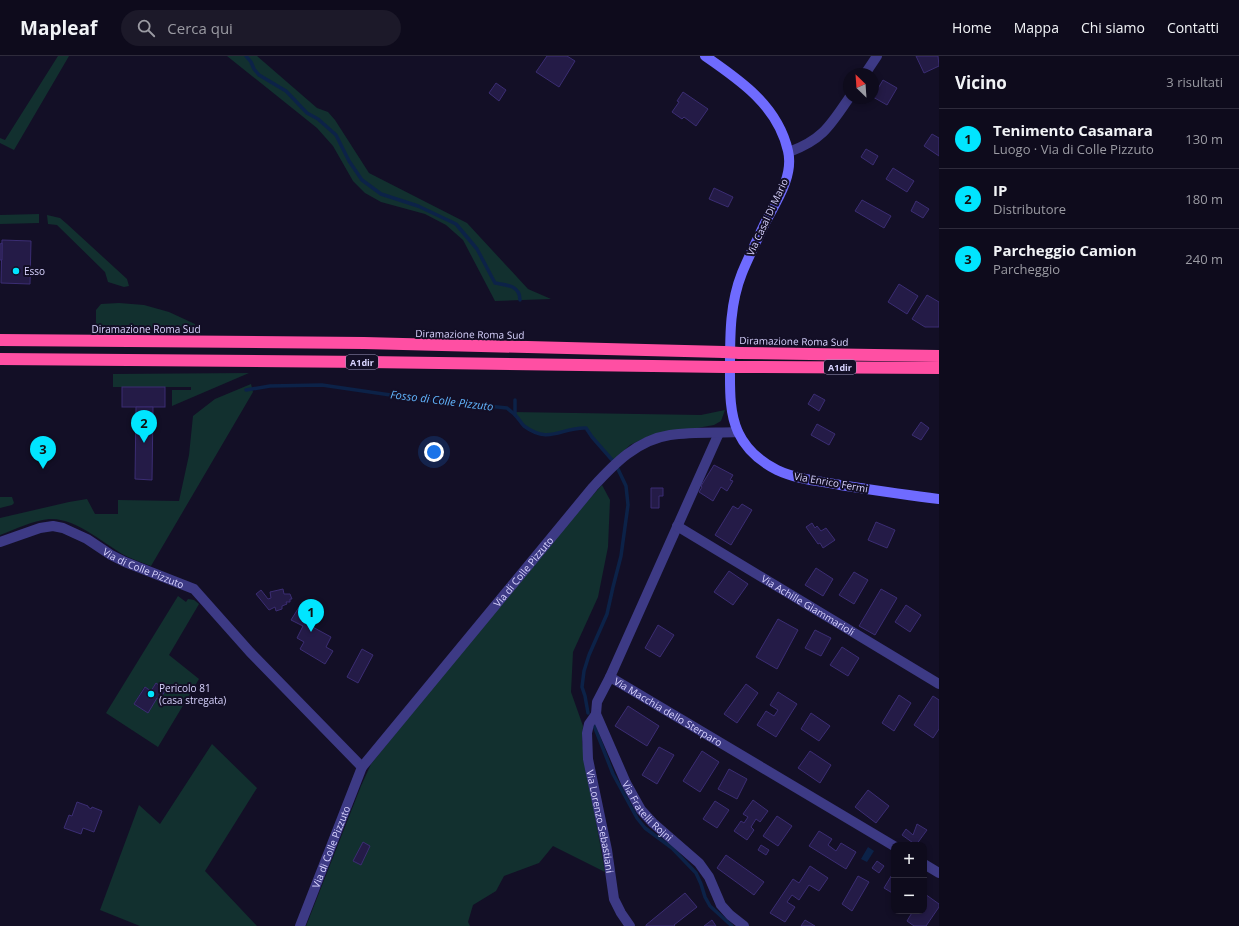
<!DOCTYPE html>
<html lang="it">
<meta charset="utf-8">
<style>
:root{--surface:#0e0b1c;--page:#1c1929;--text:#f1f3f6;--muted:#9b9ba3;--line:#2e2b3b;--accent:#00e5ff}
body{margin:0;font-family:"Open Sans",sans-serif;background:var(--page);color:var(--text)}
.controls{position:absolute;right:12px;bottom:12px;display:grid;overflow:hidden;border-radius:8px;box-shadow:0 2px 6px #0003}
.controls button{width:36px;height:36px;display:grid;place-items:center;padding:0;border:0;border-bottom:1px solid var(--line);background:var(--surface);color:var(--text);font:20px sans-serif}
.compass{position:absolute;left:843px;top:12px;width:36px;height:36px;border-radius:50%;background:var(--surface);box-shadow:0 2px 6px #0003;rotate:335deg}
.you{position:absolute;left:434px;top:396px;width:14px;height:14px;margin:-10px;border:3px solid #fff;border-radius:50%;background:#1a73e8;box-shadow:0 0 0 6px #1a73e833}
.badge{display:grid;place-items:center;width:26px;height:26px;border-radius:50%;background:var(--accent);color:#111;font-size:13px;font-weight:700}
.pin{position:absolute;translate:-50% -33px;filter:drop-shadow(0 1px 2px #0008)}
.pin::after{content:'';position:absolute;top:21px;width:14px;height:12px;background:inherit;clip-path:polygon(0 0,100% 0,50% 100%)}
.list{margin:0;padding:0;list-style:none}
h2{display:flex;justify-content:space-between;align-items:center;height:52px;margin:0;padding:0 16px;font-size:17px}
h2 small{font-size:13px;font-weight:400;color:var(--muted)}
.list li{display:grid;grid-template-columns:26px 1fr auto;gap:12px;align-items:center;box-sizing:border-box;height:60px;padding:0 16px;border-top:1px solid var(--line)}
.list b{display:block;font-size:15px;white-space:nowrap}
.list p{margin:0;font-size:13px;white-space:nowrap;color:var(--muted)}
.list em{font-size:13px;font-style:normal;color:var(--muted)}
.icon{flex:none;width:22px;height:22px;fill:none;stroke:currentColor;stroke-width:2;stroke-linecap:round;stroke-linejoin:round}
.map{position:relative;flex:none;width:939px;height:870px;overflow:hidden}
header{display:flex;align-items:center;gap:24px;box-sizing:border-box;height:56px;padding:0 20px;background:var(--surface);border-bottom:1px solid var(--line)}
header strong{font-size:19px}
nav{display:flex;gap:22px;margin-inline-start:auto;font-size:14px}
.search{width:280px;height:36px;background:var(--page);display:flex;align-items:center;gap:10px;box-sizing:border-box;padding:0 14px;border-radius:22px;color:var(--muted);font-size:15px}
main{display:flex}
aside{flex:1;background:var(--surface)}
.map>svg:first-child{display:block}
.green{fill:#12302f;fill-rule:evenodd}
.water{fill:#0c2248}
.lines{fill:none;stroke-linecap:round;stroke-linejoin:round}
.stream{stroke:#0c2248;stroke-width:3.5}
.building{fill:#241b47;stroke:#3b2d73}
.street{stroke:#3d3a85;stroke-width:10}
.secondary{stroke:#6f6bff;stroke-width:10}
.highway{stroke:#ff4fa3;stroke-width:12}
.highway-bridge{stroke:#ff4fa3;stroke-width:12}
.poi-dot{fill:#00e5ff;stroke:#130f26;stroke-width:1.5}
.labels{text-anchor:middle;dominant-baseline:central;stroke-width:4;stroke-linejoin:round;paint-order:stroke}
.shield{fill:#130f26;stroke:#9e99be;stroke-width:1}
.shield-label{font-size:9px;font-weight:bold;fill:#d9d4ff}
.street-label{font-size:10px;fill:#d9d4ff;stroke:#130f26}
.poi-label{font-size:10px;fill:#d9d4ff;stroke:#130f26;text-anchor:start}
.water-label{font-size:11px;font-style:italic;fill:#62b6ff;stroke:#130f26}
</style>
<header>
<strong>Mapleaf</strong>
<div class="search"><svg class="icon" aria-label="search" viewBox="0 0 24 24"><circle cx="10" cy="10" r="6"/><path d="M15 15l6 6"/></svg>Cerca qui</div>
<nav><a>Home</a><a>Mappa</a><a>Chi siamo</a><a>Contatti</a></nav>
</header>
<main>
<div class="map">
<svg width="939" height="870" viewBox="0 0 939 870">
<rect width="100%" height="100%" fill="#130f26"/>
<g class="green">
<path d="M58 0H69L14 94 0 87V82L5 84Z"/>
<path d="M227 0H257L317 52 328 56 335 64 369 117 467 167 528 233 551 243 495 245 463 184 446 169 425 158 381 146 365 137 353 125 333 90 317 72Z"/>
<path d="M39 158V167L0 168V159Z"/>
<path d="M47 159 60 162 67 168 127 223 129 230 124 231 108 226 105 216 57 169 48 168Z"/>
<path d="M119 247 144 249 169 256 195 268V274L96 273V254L101 248Z"/>
<path d="M249 317 172 350V334H191V331H113V318Z"/>
<path d="M251 328 253 336 151 510C143 507 135 504 128 501 105 489 76 461 49 463 32 465 16 473 0 479V462L69 446 87 443 95 458H118V444L179 445 189 399 193 360 215 343Z"/>
<path d="M725 354 721 365 714 369 647 381 630 389 613 405 592 381 586 372C561 371 550 389 524 370 519 366 517 360 512 356L701 359Z"/>
<path d="M602 429 610 444 608 491 598 541 573 596 571 636 583 670 582 686 605 816 553 790 539 807 504 820 496 835 473 849 468 866 470 870H306L361 730 371 708 548 488Z"/>
<path d="M0 441H12L14 447 12 449 0 452Z"/>
<path d="M178 540 186 546 188 543 194 544 199 548 169 599 199 623 158 691 106 657ZM156 627 160 630 161 628 167 632 160 643 157 642 148 656 134 648 144 631 151 635Z"/>
<path d="M212 688 257 732 205 815 257 870H140L100 854 139 749 160 768Z"/>
</g>
<path class="water" d="M868 791 874 795 867 806 861 803Z"/>
<g class="lines">
<g class="stream">
<path d="M246 0 251 6 254 13 259 19 286 35 307 57 318 63 336 79 349 105 362 124 381 138 418 150 456 168 477 193 495 227C506 229 520 229 520 244"/>
<path d="M246 334 270 330 322 329 418 343 507 352C510 355 514 357 516 360 519 363 521 367 524 370 550 389 561 371 586 372L592 381 613 405"/>
<path d="M515 344V359"/>
<path d="M588 657 585 640 582 631 584 615 589 599 607 558 613 531 621 500 628 449 626 430 617 411"/>
<path d="M593 667 613 718 637 762 645 772 672 792 696 817 701 828 705 841 710 850 732 870"/>
</g>
</g>
<g class="building">
<path d="M547 0H567L575 5 559 31 536 16Z"/>
<path d="M916 0H938L939 10 924 17Z"/>
<path d="M883 24 897 32 887 49 873 41Z"/>
<path d="M496 27 506 34 499 45 489 37Z"/>
<path d="M683 36 708 53 696 70 684 61 682 63 672 56 679 46 677 45Z"/>
<path d="M932 78 939 82V100L924 90Z"/>
<path d="M866 93 878 100 873 109 861 101Z"/>
<path d="M893 112 914 125 907 136 886 123Z"/>
<path d="M714 132 733 141 728 151 709 143Z"/>
<path d="M862 144 891 160 884 172 855 155Z"/>
<path d="M916 145 929 153 923 162 911 155Z"/>
<path d="M2 184 31 185 30 228 1 227Z"/>
<path d="M2 187V204H0V188Z"/>
<path d="M899 228 918 240 907 258 888 246Z"/>
<path d="M927 239 939 246V271H925L912 263Z"/>
<rect x="122" y="331" width="43" height="20"/>
<path d="M814 338 825 344 819 355 808 348Z"/>
<path d="M136 351H153L152 424 135 423Z"/>
<path d="M921 366 929 372 921 384 912 379Z"/>
<path d="M817 368 835 378 829 389 811 379Z"/>
<path d="M714 409 733 419 730 424 733 425 727 435 721 431 713 445 699 436 702 431 701 430Z"/>
<path d="M651 432H663V440H659V452H651Z"/>
<path d="M742 448 752 454 731 489 715 479 733 450 738 453Z"/>
<path d="M876 466 895 474 887 492 868 484Z"/>
<path d="M812 467 815 472 817 470 821 475 826 472 835 484 823 492 820 487 818 488 806 471Z"/>
<path d="M816 512 833 523 823 540 805 529Z"/>
<path d="M729 515 748 528 733 549 714 536Z"/>
<path d="M854 516 868 524 854 548 839 539Z"/>
<path d="M283 533 284 538H290L292 543H290V546H286L287 548 282 550V553L276 555 275 551 269 554 256 538 261 534 268 543 271 542 270 536Z"/>
<path d="M881 533 897 542 875 579 859 570Z"/>
<path d="M301 548 316 556 309 569 331 581 326 591 333 595 325 608 300 593 304 586 297 582 303 570 291 564Z"/>
<path d="M906 549 921 559 910 576 895 566Z"/>
<path d="M778 563 798 574 777 613 756 601Z"/>
<path d="M658 569 674 579 660 601 645 592Z"/>
<path d="M815 574 831 582 821 600 805 592Z"/>
<path d="M842 591 859 602 848 620 830 609Z"/>
<path d="M362 593 373 599 358 627 347 621Z"/>
<path d="M156 627 160 630 161 628 167 632 160 643 157 642 148 657 134 648 145 631 151 635Z"/>
<path d="M746 628 758 637 737 667 724 658Z"/>
<path d="M778 636 797 648 776 681 757 669 766 655 774 660 778 654 770 649Z"/>
<path d="M899 639 911 647 894 675 882 667Z"/>
<path d="M933 640 939 644V673L933 682 914 669Z"/>
<path d="M628 650 659 670 647 690 615 670Z"/>
<path d="M811 657 830 670 819 685 801 673Z"/>
<path d="M659 691 674 699 657 728 642 719Z"/>
<path d="M702 695 719 706 700 736 683 725Z"/>
<path d="M810 695 831 709 820 727 798 712Z"/>
<path d="M729 713 747 723 737 743 718 733Z"/>
<path d="M868 734 889 750 876 767 855 751Z"/>
<path d="M753 744 768 755 760 766 756 763 751 771 754 774 747 784 734 775 741 765 744 767 748 761 743 758Z"/>
<path d="M715 745 729 754 717 772 703 763Z"/>
<path d="M77 746 88 750V751L91 753 92 751 102 755 94 776 83 772 81 778 64 772 69 759 72 760Z"/>
<path d="M777 760 792 770 778 790 763 780Z"/>
<path d="M917 768 927 774 916 789 902 779 906 773 913 779Z"/>
<path d="M819 775 832 783 828 789 836 795 841 787 856 796 846 813 809 790Z"/>
<path d="M363 786 370 790 361 809 353 805Z"/>
<path d="M761 789 769 794 766 799 758 794Z"/>
<path d="M726 799 764 826 754 839 717 812Z"/>
<path d="M877 805 884 810 879 817 872 812Z"/>
<path d="M810 810 828 822 819 835 809 829 799 844 792 839 787 846 795 851 785 866 770 857 793 823 799 827Z"/>
<path d="M893 817 894 818V838L884 832Z"/>
<path d="M858 820 869 826 852 855 842 848Z"/>
<path d="M685 837 697 851 674 869 675 870H646V869Z"/>
<path d="M925 838 939 848V851L926 870H914L907 865 913 855H924Z"/>
<path d="M712 864 716 870H704Z"/>
<path d="M805 864 815 870H801Z"/>
</g>
<g class="lines">
<g class="street">
<path d="M865 18 877 0"/>
<path d="M789 96C822 84 830 70 849 42"/>
<path id="s1" d="M719 377 610 621 894 790"/>
<path id="s2" d="M677 470 939 628"/>
<path id="s3" d="M0 486 40 472 53 470 63 472 87 483 111 499 125 506 194 533 250 596 362 711"/>
<path id="s4" d="M610 621 597 646 596 658 626 727 641 754 653 767 699 807 709 821 721 849 730 859 744 870"/>
<path id="s5" d="M596 658 589 668 587 677 588 703 607 794 614 843 621 857 630 870"/>
<path d="M924 808 939 817"/>
<path id="s6" d="M300 870 362 711 593 431C614 408 637 384 670 379 693 376 716 377 738 376"/>
</g>
<path class="secondary" d="M705 0C740 24 778 50 788 95 794 120 776 146 765 167 757 184 749 200 742 217 730 247 730 278 730 310 730 332 729 356 738 376 746 393 761 406 777 414 796 423 819 425 840 429 873 434 906 439 939 443"/>
<g class="highway">
<path d="M0 284 364 287 724 296"/>
<path d="M740 297 939 300"/>
<path d="M0 303 368 306 725 311"/>
<path d="M741 311 939 312"/>
</g>
<g class="highway-bridge">
<path d="M724 296 740 297"/>
<path d="M725 311H741"/>
</g>
</g>
<g class="poi-dot">
<circle cx="16" cy="215" r="4"/>
<circle cx="151" cy="638" r="4"/>
</g>
<g class="labels">
<g class="shield">
<rect x="346" y="299" width="32" height="14" rx="3"/>
<rect x="824" y="304" width="32" height="14" rx="3"/>
</g>
<g class="shield-label">
<text x="362" y="306">A1dir</text>
<text x="840" y="311">A1dir</text>
</g>
<g class="street-label">
<text transform="translate(767 161) rotate(-65)">Via Casal Di Mario</text>
<text x="146" y="273">Diramazione Roma Sud</text>
<text transform="translate(470 278) rotate(1)">Diramazione Roma Sud</text>
<text transform="translate(794 285) rotate(1)">Diramazione Roma Sud</text>
<text transform="translate(831 426) rotate(10)">Via Enrico Fermi</text>
<text stroke="none"><textPath href="#s3" startOffset="156">Via di Colle Pizzuto</textPath></text>
<text stroke="none"><textPath href="#s6" startOffset="424">Via di Colle Pizzuto</textPath></text>
<text stroke="none"><textPath href="#s2" startOffset="153">Via Achille Giammarioli</textPath></text>
<text stroke="none"><textPath href="#s1" startOffset="335">Via Macchia dello Sterparo</textPath></text>
<text stroke="none"><textPath href="#s4" startOffset="151">Via Fratelli Rojni</textPath></text>
<text stroke="none"><textPath href="#s5" startOffset="111">Via Lorenzo Sebastiani</textPath></text>
<text stroke="none"><textPath href="#s6" startOffset="85">Via di Colle Pizzuto</textPath></text>
</g>
<g class="poi-label">
<text x="24" y="215">Esso</text>
<text x="159" y="632">Pericolo 81<tspan x="159" dy="12">(casa stregata)</tspan></text>
</g>
<g class="water-label">
<text transform="translate(442 344) rotate(7)">Fosso di Colle Pizzuto</text>
</g>
</g>
</svg>
<div class="controls">
<button>+</button>
<button>−</button>
</div>
<svg class="compass" viewBox="-18 -18 36 36"><path d="M0-13l5 13h-10z" fill="#e53935"/><path d="M0 13l5-13h-10z" fill="#9b9ba3"/></svg>
<div class="you"></div>
<div class="pin badge" style="left:311px;top:576px">1</div>
<div class="pin badge" style="left:144px;top:387px">2</div>
<div class="pin badge" style="left:43px;top:413px">3</div>
</div>
<aside>
<h2>Vicino<small>3 risultati</small></h2>
<ul class="list">
<li><span class="badge">1</span><div><b>Tenimento Casamara</b><p>Luogo · Via di Colle Pizzuto</p></div><em>130 m</em></li>
<li><span class="badge">2</span><div><b>IP</b><p>Distributore</p></div><em>180 m</em></li>
<li><span class="badge">3</span><div><b>Parcheggio Camion</b><p>Parcheggio</p></div><em>240 m</em></li>
</ul>
</aside>
</main>
